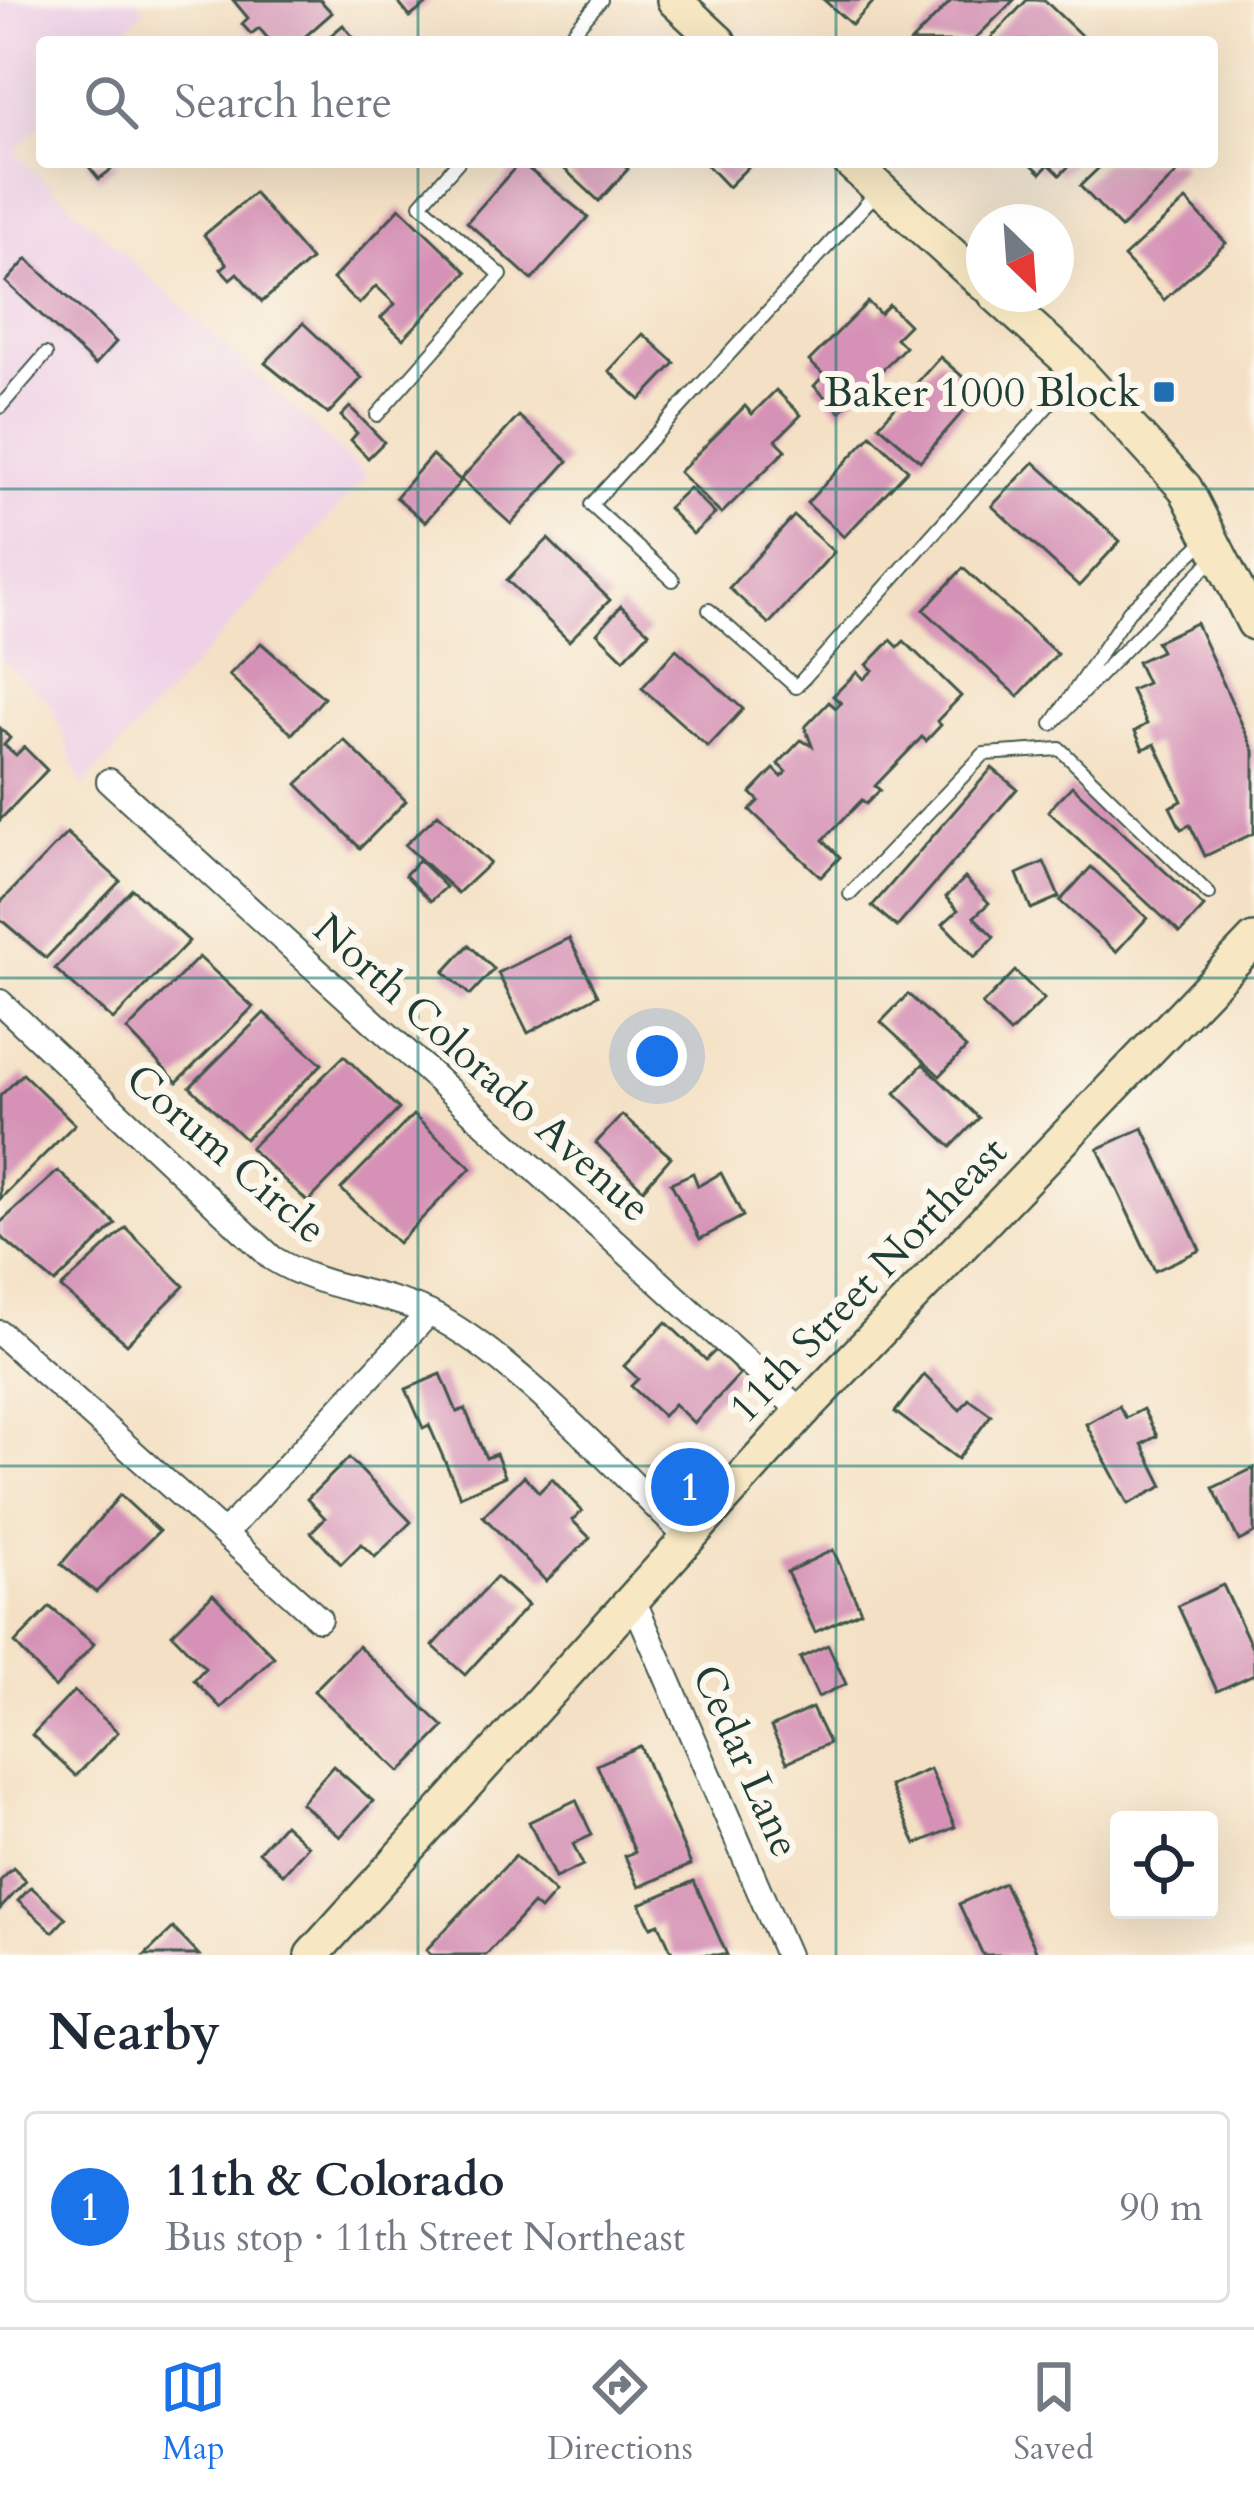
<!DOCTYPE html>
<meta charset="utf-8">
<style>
:root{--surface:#fff;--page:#f2f2f3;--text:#1f2937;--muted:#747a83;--line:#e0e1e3;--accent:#1a73e8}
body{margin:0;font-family:Cardo,serif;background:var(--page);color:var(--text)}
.controls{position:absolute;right:36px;bottom:36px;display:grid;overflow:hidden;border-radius:12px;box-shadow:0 12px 48px #0002}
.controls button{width:108px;height:108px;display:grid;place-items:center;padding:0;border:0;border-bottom:3px solid var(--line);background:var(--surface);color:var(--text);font:60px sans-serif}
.compass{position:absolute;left:966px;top:204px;width:108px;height:108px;border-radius:50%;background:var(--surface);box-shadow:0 12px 48px #0002;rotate:155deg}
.you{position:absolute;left:657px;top:1056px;width:42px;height:42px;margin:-30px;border:9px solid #fff;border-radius:50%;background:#1a73e8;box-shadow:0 0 0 18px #1a73e833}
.badge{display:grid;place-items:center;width:78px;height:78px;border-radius:50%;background:var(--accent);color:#fff;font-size:39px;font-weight:700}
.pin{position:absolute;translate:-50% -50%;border:6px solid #fff;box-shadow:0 3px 12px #0006}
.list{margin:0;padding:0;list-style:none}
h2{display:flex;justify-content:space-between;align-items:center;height:156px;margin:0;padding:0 48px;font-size:51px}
h2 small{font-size:39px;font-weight:400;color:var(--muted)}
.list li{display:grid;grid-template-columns:78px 1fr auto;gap:36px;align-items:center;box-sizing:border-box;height:192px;margin:0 24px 24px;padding:0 24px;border:3px solid var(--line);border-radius:12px}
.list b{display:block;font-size:45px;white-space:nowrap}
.list p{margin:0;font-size:39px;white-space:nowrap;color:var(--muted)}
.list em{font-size:39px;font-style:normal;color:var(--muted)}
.icon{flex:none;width:66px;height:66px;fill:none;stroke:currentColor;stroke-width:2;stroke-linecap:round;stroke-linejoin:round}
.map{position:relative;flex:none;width:1254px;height:1955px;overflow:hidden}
.search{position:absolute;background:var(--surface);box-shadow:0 12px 48px #0002;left:36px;right:36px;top:36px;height:132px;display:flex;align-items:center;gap:30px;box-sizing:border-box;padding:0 42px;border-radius:12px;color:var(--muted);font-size:45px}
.sheet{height:372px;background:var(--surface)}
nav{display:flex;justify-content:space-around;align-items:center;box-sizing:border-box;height:168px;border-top:3px solid var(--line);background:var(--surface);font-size:33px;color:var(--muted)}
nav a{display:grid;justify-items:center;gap:6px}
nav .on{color:var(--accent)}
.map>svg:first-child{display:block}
.built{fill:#eed0e7}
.building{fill:#d592b6}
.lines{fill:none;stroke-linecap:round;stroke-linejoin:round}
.lane-casing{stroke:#3f564a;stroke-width:16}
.street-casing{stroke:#3f564a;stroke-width:28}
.secondary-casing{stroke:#3f564a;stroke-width:38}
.lane{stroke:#fff;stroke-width:12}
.street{stroke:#fff;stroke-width:24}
.secondary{stroke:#f7e8c3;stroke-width:33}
.grid{fill:none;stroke:#0f766e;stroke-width:3;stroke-opacity:0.55}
.poi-dot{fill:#1f6fb2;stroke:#fbf7ec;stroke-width:4.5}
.labels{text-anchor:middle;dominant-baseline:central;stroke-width:12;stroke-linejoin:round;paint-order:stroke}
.poi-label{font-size:42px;fill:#1f3d34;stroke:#fbf7ec;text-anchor:end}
.street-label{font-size:42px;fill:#1f3d34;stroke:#fbf7ec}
</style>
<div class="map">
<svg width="1254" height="1955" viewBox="0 0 1254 1955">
<rect width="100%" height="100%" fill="#fbf7ec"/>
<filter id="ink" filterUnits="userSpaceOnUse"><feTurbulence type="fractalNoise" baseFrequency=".00833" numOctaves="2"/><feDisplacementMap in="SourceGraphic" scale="24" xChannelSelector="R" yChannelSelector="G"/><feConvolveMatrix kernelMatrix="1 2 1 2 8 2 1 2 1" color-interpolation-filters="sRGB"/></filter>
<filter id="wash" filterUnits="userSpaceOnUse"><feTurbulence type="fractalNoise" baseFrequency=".004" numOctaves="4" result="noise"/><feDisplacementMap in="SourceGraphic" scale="48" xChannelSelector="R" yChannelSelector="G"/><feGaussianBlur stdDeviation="2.7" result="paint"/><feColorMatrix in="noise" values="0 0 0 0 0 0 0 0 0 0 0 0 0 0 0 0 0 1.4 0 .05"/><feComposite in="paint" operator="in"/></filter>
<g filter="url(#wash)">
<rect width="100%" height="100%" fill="#f4e1c5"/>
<path class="built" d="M0 0H137L146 8 114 42H42V122L15 153 367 476 83 786 51 704 0 658Z"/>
<g id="blocks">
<g class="building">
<path d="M233 0H320L332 13 299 42H271L259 28 251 34 242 24 248 18Z"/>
<path d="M396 0H432L410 17Z"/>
<path d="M824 0H875L852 25Z"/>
<path d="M952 0H1014L972 42H911Z"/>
<path d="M1027 0H1044L1085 39 987 42Z"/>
<path d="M343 25 357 42H323Z"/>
<path d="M85 162H121L99 179Z"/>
<path d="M520 162 588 217 532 280 467 222Z"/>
<path d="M557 162H620L628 169 599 201Z"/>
<path d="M704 162H753L728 187Z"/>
<path d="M1029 162H1073L1060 175 1049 164 1041 173Z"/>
<path d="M1105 162H1178L1183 167 1121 228 1080 186Z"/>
<path d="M254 193 311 260 262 302 237 273 230 279 221 269 227 264 204 235Z"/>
<path d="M1186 200 1226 243 1164 300 1124 257Z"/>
<path d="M400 208 467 272 403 339 381 318 395 304 376 286 359 304 333 279Z"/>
<path d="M27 259 116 342 95 365 6 282Z"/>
<path d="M868 302 880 314 889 305 909 325 896 338 905 347 840 412 814 386 824 375 809 361Z"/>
<path d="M303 323 362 378 328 414 265 363Z"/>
<path d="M643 334 675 363 640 400 609 371Z"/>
<path d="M940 357 980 392 920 461 879 425Z"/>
<path d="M776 390 801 415 776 440 786 450 721 514 679 472 745 406 752 414Z"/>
<path d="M350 407 384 442 368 458 351 440 357 433 341 416Z"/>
<path d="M519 416 568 461 511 524 461 479Z"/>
<path d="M871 435 908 470 844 537 807 503Z"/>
<path d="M432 455 461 481 425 522 396 497Z"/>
<path d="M1034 462 1120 541 1079 586 992 506Z"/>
<path d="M689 488 715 514 693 534 668 508Z"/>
<path d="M794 516 834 552 769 624 729 588Z"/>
<path d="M548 539 610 600 569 641 507 580Z"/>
<path d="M963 568 1057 654 1018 696 924 610Z"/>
<path d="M621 606 649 632 624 659 597 633Z"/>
<path d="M1196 623 1254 751V833L1205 856 1190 825 1181 829 1170 807 1182 801 1155 744 1143 749 1135 731 1147 724 1131 690 1147 683 1137 662 1161 651 1156 642Z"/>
<path d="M891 640 898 647 904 641 961 696 937 721 941 725 926 741 922 737 875 786 880 790 866 804 862 800 823 840 840 857 821 877 750 810 759 801 751 793 774 769 782 777 786 772 778 764 801 740 812 746 805 727 829 702 836 708 841 703 833 696 857 672 864 679 873 670 867 665Z"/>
<path d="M261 643 324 698 292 734 229 675Z"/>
<path d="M676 649 743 709 708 747 642 688Z"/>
<path d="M0 728 10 738 4 745 16 755 24 747 47 770 0 820Z"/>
<path d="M344 740 406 801 360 848 297 784Z"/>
<path d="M992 768 1017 789 897 927 872 906Z"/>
<path d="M1072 786 1204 907 1180 933 1048 811Z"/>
<path d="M438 814 490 863 458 893 405 845Z"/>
<path d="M67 833 120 881 46 958 0 919V903Z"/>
<path d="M419 860 446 887 431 901 405 875Z"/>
<path d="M1044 862 1059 897 1031 909 1017 874Z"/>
<path d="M1091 867 1147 918 1116 952 1060 901Z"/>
<path d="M965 878 989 903 974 917 994 937 975 957 943 924 958 910 946 897Z"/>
<path d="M132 889 189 941 113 1020 55 969Z"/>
<path d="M569 938 598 995 528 1033 498 973Z"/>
<path d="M469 945 494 969 470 995 444 972Z"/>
<path d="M199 957 253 1007 177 1082 127 1030Z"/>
<path d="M1015 971 1044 999 1010 1033 982 1005Z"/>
<path d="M908 994 966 1048 940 1076 881 1022Z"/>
<path d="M264 1013 322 1064 245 1139 190 1087Z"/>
<path d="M344 1056 399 1109 308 1202 250 1148Z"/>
<path d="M923 1064 979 1118 951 1147 895 1093Z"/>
<path d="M23 1074 75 1124 0 1199V1096Z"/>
<path d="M413 1115 471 1168 398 1243 341 1189Z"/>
<path d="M622 1115 671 1157 643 1189 596 1143Z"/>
<path d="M1143 1128 1200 1250 1155 1271 1098 1149Z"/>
<path d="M58 1171 116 1224 55 1283 0 1236V1223Z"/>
<path d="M693 1173 698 1186 721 1173 743 1216 700 1239 671 1183Z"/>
<path d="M126 1228 184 1286 127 1344 61 1288Z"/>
<path d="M666 1322 706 1360 716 1350 740 1374 694 1423 674 1404 663 1416 631 1386 638 1379 624 1366Z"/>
<path d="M441 1374 457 1412 465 1409 486 1458 496 1454 505 1476 460 1496 429 1425 423 1428 406 1389Z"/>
<path d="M924 1375 960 1410 969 1399 991 1415 958 1459 895 1412Z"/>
<path d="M1119 1406 1126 1418 1143 1409 1157 1436 1142 1444 1163 1486 1128 1504 1086 1424Z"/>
<path d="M349 1458 411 1522 375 1557 361 1544 341 1564 311 1532 325 1518 307 1499Z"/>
<path d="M1254 1468V1533L1239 1541 1213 1488Z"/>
<path d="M524 1476 539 1492 552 1479 582 1511 572 1520 590 1538 546 1581 483 1516Z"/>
<path d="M120 1495 159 1531 96 1592 61 1564Z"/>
<path d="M833 1550 861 1611 815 1632 787 1572Z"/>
<path d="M496 1577 528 1605 465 1675 433 1646Z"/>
<path d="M1223 1585 1254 1652V1674L1217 1691 1178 1606Z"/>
<path d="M213 1594 274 1657 221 1708 194 1680 205 1668 172 1634Z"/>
<path d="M50 1607 94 1644 55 1688 15 1643Z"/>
<path d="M828 1645 846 1684 818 1697 800 1658Z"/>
<path d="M358 1646 444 1727 400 1772 314 1691Z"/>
<path d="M74 1691 118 1732 76 1776 32 1735Z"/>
<path d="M812 1708 829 1743 787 1762 771 1727Z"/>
<path d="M640 1746 691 1865 639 1887 625 1856 635 1852 597 1765Z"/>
<path d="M333 1766 373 1801 340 1837 301 1803Z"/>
<path d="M930 1769 955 1827 916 1844 890 1786Z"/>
<path d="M576 1800 592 1835 573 1844 583 1865 555 1878 529 1822Z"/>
<path d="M284 1824 308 1846 283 1874 259 1852Z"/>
<path d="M515 1856 555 1893 540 1910 533 1904 486 1955H431L426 1950Z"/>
<path d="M13 1868 26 1881 0 1909V1881Z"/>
<path d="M694 1881 727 1955H673L659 1924 651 1927 640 1904Z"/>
<path d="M1004 1883 1036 1950 1026 1955H983L959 1904Z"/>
<path d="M31 1887 66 1918 53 1932 18 1901Z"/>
<path d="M173 1928 199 1955H145Z"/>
</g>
</g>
</g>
<g filter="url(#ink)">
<use href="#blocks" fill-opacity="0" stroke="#3f564a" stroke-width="3"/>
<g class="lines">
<defs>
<g id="lane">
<path d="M564 42 601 0"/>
<path d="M0 407 46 354"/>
<path d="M377 415 501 275 421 204 458 162"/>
<path d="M1206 540 1129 611 1052 724 1217 555"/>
<path d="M673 580 591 505 879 190"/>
<path d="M709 610 796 687 1077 373"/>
<path d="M850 894 984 754 1060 749 1209 894"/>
</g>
<g id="street">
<path d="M109 781 802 1412"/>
<path d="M0 1002 272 1258C321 1289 378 1290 429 1313 511 1352 620 1474 688 1538"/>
<path d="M0 1333 319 1619"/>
<path d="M224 1534 429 1313"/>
<path d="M633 1599 787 1955"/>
</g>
<g id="secondary">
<path d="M674 0 719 42"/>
<path d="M850 162 984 284"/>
<path d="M995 294 1068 360 1185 488 1254 623"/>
<path d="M312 1955 802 1412 1254 940"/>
</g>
</defs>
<use href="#lane" class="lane-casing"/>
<use href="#street" class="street-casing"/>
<use href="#secondary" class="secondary-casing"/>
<use href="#lane" class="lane"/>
<use href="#street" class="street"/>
<use href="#secondary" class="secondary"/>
</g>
</g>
<path class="grid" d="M418 0V42M836 0V42M418 162V1955M836 162V1955M0 489H1254M0 978H1254M0 1466H1254"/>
<rect class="poi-dot" x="1152" y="380" width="24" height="24" rx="6"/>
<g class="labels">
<g class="poi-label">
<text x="1140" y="392">Baker 1000 Block</text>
</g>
<g class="street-label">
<text transform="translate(482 1068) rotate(42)">North Colorado Avenue</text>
<text transform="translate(226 1154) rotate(41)">Corum Circle</text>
<text transform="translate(868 1280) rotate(-46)">11th Street Northeast</text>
<text transform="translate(746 1761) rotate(66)">Cedar Lane</text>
</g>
</g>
</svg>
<div class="controls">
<button><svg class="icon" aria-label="locate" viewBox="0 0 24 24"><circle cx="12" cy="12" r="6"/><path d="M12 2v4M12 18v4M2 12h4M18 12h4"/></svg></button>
</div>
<svg class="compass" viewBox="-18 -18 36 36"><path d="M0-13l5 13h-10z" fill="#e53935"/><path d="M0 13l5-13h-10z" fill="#747a83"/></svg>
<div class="you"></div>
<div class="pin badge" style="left:690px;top:1487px">1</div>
<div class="search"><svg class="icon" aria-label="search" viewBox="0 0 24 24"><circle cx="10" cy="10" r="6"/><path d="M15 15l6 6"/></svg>Search here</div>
</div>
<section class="sheet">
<h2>Nearby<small></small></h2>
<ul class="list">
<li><span class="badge">1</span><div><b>11th &amp; Colorado</b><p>Bus stop · 11th Street Northeast</p></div><em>90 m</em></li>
</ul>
</section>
<nav>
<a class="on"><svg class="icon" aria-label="map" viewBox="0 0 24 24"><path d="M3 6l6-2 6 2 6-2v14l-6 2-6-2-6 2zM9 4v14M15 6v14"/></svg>Map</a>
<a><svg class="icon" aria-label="directions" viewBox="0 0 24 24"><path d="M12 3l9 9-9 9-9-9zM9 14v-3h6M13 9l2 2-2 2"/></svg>Directions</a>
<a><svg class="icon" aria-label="saved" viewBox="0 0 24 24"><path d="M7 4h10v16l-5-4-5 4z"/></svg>Saved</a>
</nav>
